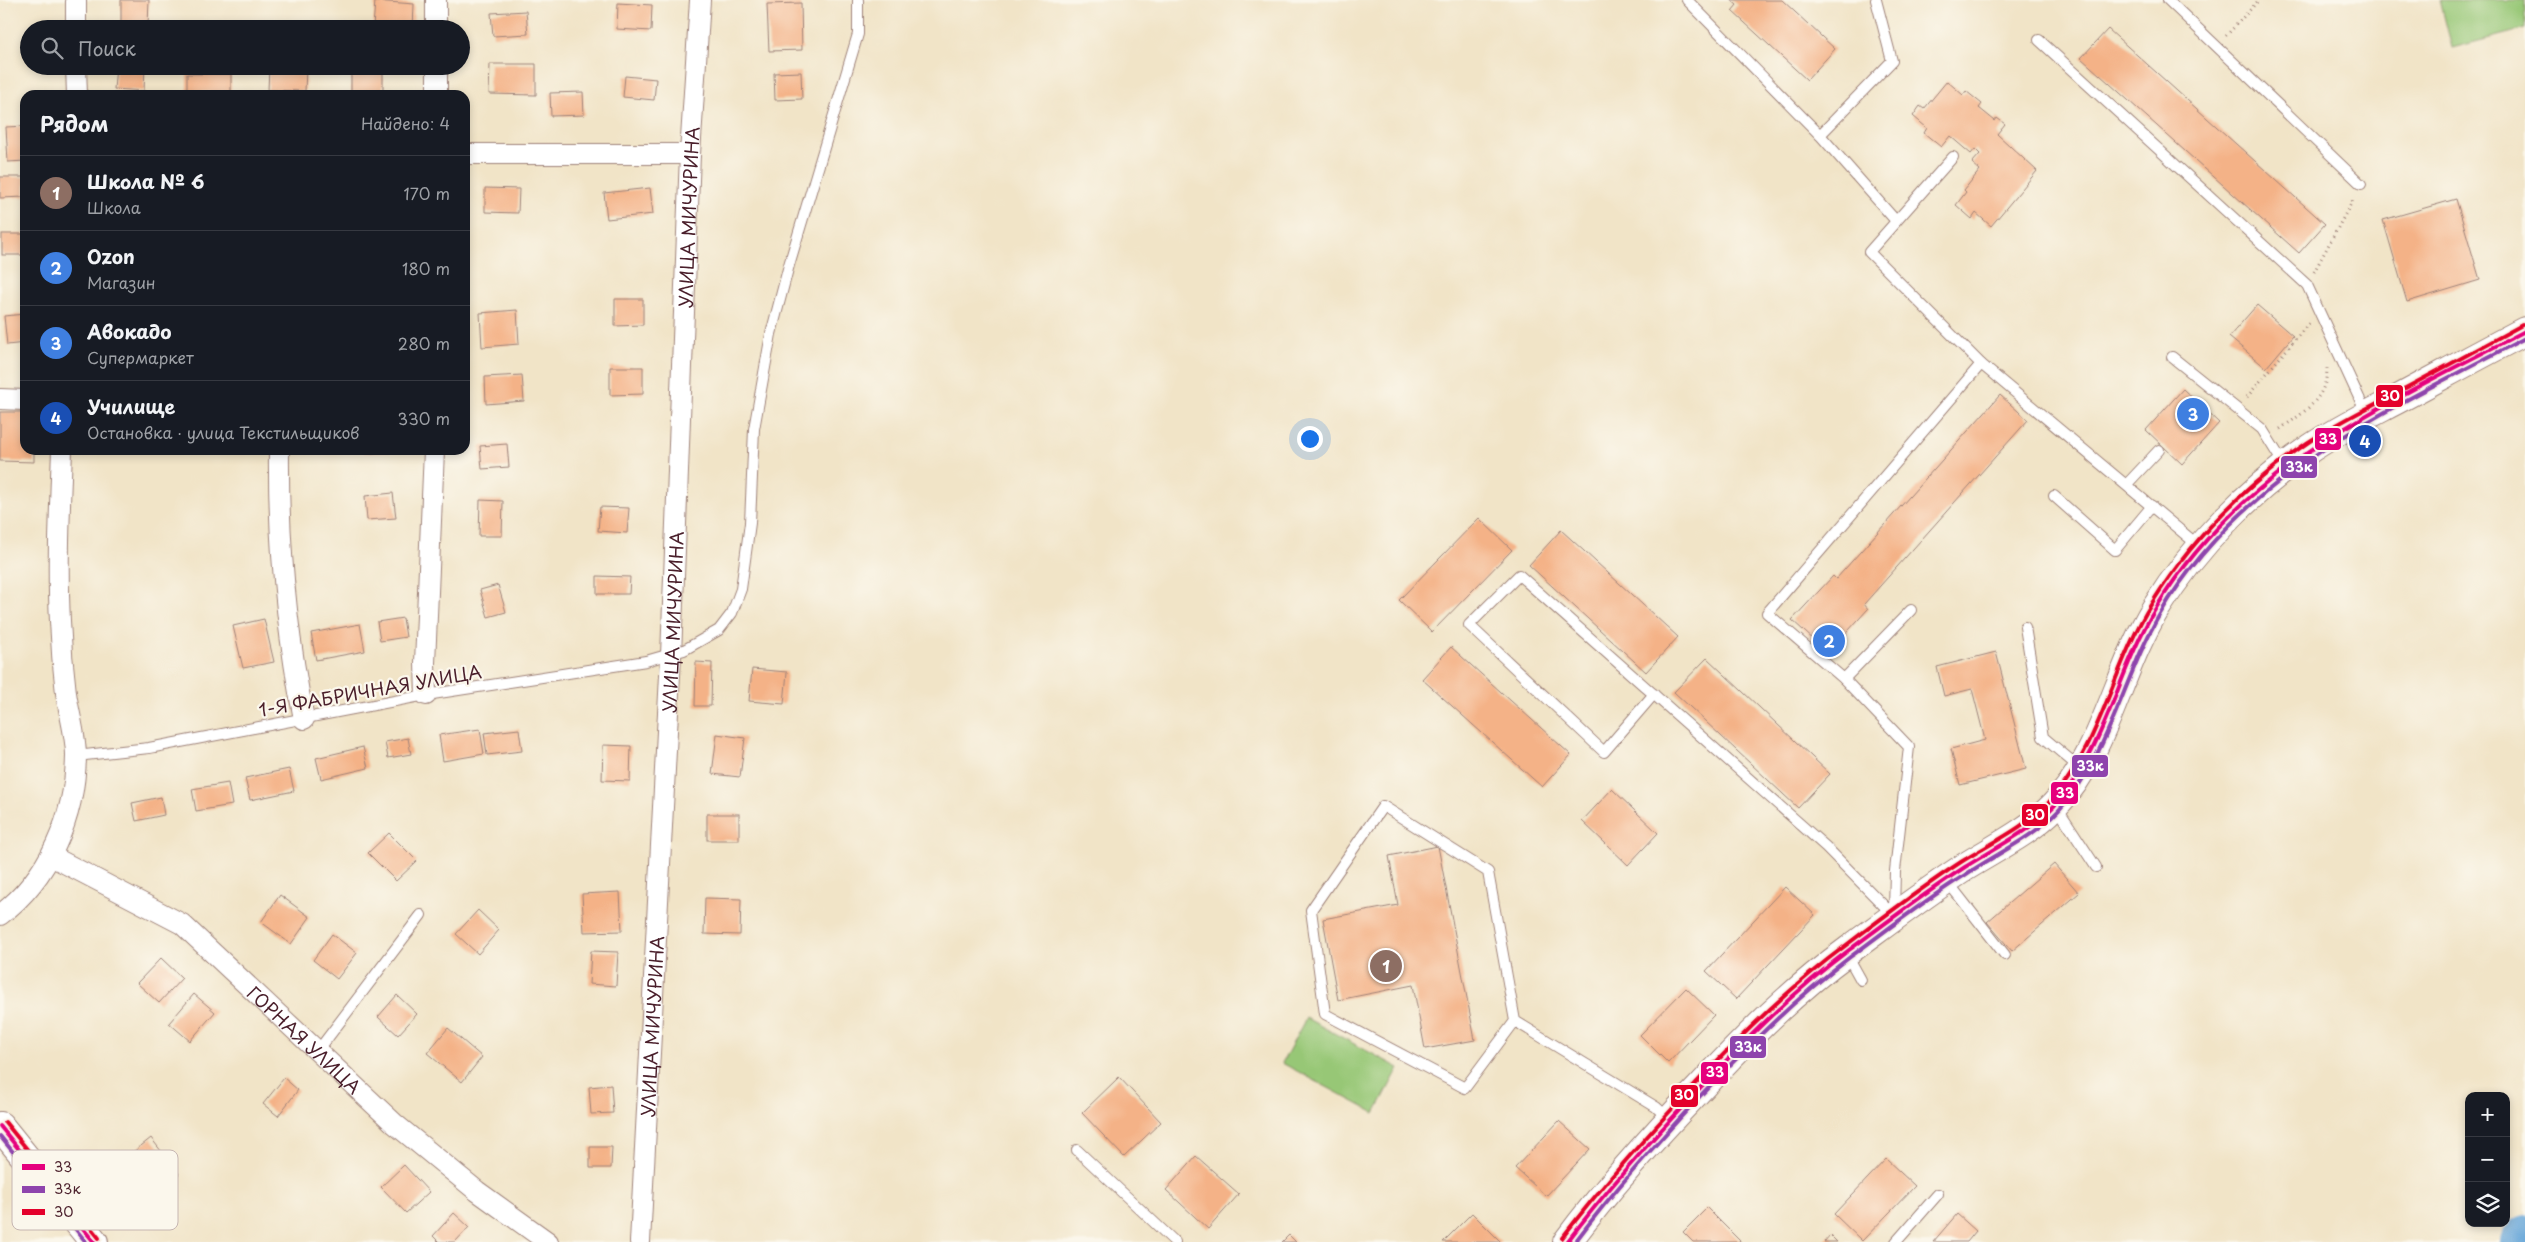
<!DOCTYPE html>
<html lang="ru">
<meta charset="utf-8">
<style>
:root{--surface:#171b24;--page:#20242c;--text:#f1f3f6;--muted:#9ea1a6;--line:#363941;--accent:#7c3aed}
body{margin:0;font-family:"Playpen Sans",sans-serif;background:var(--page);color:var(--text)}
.controls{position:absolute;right:15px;bottom:15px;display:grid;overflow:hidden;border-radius:10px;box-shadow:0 2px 8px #0003}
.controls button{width:45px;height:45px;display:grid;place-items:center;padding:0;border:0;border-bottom:1px solid var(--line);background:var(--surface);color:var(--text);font:25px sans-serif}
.you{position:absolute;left:1309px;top:438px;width:18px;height:18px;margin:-12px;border:4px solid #fff;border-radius:50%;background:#1a73e8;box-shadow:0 0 0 8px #1a73e833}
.badge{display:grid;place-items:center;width:32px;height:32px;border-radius:50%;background:var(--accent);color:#fff;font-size:16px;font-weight:700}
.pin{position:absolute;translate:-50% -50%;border:2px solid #fff;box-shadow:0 1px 5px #0006}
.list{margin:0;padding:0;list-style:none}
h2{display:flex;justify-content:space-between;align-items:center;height:65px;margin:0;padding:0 20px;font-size:21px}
h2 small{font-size:16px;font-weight:400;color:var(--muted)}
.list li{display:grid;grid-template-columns:32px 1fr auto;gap:15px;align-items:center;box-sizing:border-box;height:75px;padding:0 20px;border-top:1px solid var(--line)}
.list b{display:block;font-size:19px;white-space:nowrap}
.list p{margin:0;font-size:16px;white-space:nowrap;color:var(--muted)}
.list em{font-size:16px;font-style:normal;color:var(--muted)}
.icon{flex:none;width:28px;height:28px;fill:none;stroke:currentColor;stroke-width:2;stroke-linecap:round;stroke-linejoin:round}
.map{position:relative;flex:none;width:2525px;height:1242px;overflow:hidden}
.search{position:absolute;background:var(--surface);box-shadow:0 2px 8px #0003;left:20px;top:20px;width:450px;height:55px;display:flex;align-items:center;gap:12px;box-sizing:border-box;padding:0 18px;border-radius:28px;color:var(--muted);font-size:19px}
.panel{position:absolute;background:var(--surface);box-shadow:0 2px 8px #0003;left:20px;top:90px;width:450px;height:365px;border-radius:15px}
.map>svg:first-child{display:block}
.green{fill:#97c776;stroke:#707350}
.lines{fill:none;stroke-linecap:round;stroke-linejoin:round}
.river{stroke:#66a6d9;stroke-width:38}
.building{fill:#f4b287}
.service-casing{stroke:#9e8279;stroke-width:12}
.minor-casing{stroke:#9e8279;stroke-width:22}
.secondary-casing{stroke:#9e8279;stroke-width:30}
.path{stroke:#9e8279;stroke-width:3;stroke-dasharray:1 4;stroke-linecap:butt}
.service{stroke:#fff;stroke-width:10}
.minor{stroke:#fff;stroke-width:20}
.secondary{stroke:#fff;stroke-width:28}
.bus-1-casing{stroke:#fbf7ec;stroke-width:8}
.bus-2-casing{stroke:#fbf7ec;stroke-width:8}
.bus-3-casing{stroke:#fbf7ec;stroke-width:8}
.bus-1{stroke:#e5007d;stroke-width:4}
.bus-2{stroke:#8e44ad;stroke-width:4}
.bus-3{stroke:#e4002b;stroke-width:4}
.labels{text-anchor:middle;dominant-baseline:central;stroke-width:4.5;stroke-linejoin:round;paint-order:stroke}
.street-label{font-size:18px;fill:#4a1f2b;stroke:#fbf7ec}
.key{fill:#fbf7ec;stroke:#c6b6b2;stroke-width:1}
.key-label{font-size:14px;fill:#4a1f2b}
.line-badge{stroke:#fbf7ec;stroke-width:2}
.badge-label{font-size:14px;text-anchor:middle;font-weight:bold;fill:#fff}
</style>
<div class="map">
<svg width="2525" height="1242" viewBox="0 0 2525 1242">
<rect width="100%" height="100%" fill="#fbf7ec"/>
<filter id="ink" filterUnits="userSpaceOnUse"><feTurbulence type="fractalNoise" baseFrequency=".02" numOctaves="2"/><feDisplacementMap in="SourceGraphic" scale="10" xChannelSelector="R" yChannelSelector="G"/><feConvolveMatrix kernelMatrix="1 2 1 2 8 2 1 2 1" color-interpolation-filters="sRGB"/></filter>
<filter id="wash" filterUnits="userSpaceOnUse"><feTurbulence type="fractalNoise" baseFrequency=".0096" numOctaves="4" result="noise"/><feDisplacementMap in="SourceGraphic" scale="20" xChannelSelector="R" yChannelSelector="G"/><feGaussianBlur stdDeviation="1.12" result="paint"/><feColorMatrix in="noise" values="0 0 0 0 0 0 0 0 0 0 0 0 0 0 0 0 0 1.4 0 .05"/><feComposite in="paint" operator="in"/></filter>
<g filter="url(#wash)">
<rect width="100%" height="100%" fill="#f1e4c7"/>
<g class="green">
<path d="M2440 0H2525V29L2452 48Z"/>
<path d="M1306 1018 1399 1068 1375 1113 1282 1063Z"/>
</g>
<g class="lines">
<path class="river" d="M2519 1242 2525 1234"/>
</g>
<g id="blocks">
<g class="building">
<path d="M121 0H149L148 25 121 24Z"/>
<path d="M1731 0H1782L1835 49 1807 80 1732 11 1737 5Z"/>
<path d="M375 1 414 4 413 29 373 27Z"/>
<path d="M618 3 652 5 651 31 617 29Z"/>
<path d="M801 3 802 50 769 51 767 4Z"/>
<path d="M526 11 528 34 493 36 491 13Z"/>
<path d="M2108 29 2325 224 2299 253 2081 58Z"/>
<path d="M490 64H536V95L489 94Z"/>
<path d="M116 66H145L144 91 114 89Z"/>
<path d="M269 67 306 69 305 91 268 90Z"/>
<path d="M351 68 383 69V95H351Z"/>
<path d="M801 72 802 99 775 100 774 73Z"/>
<rect x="187" y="74" width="44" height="18"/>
<path d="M625 76 656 79 654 100 623 97Z"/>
<path d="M1947 81 1963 95 1966 91 1982 104 1979 108 1995 121 1997 118 2005 124 1997 134 2037 171 1991 226 1976 213 1972 219 1956 205 1966 192 1964 190 1980 170 1972 163 1980 154 1975 149 1971 154 1950 136 1941 147 1924 133 1927 128 1913 116 1920 106 1924 109Z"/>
<path d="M583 92 584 115 551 116 550 93Z"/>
<path d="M25 126V161L8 162 6 127Z"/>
<path d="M0 177H25V197L0 198Z"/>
<path d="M485 188 519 189 518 213 485 212Z"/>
<path d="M650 188 653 214 607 219 604 193Z"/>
<path d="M2456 199 2480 280 2407 302 2383 220Z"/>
<rect x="2" y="234" width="23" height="21"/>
<path d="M615 299H643V325L615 326Z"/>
<path d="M2257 305 2293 336 2266 368 2229 337Z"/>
<path d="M517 310 519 344 482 347 480 313Z"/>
<path d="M25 314V343L7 345 4 316Z"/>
<path d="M610 367H643V394L610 395Z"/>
<path d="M522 375 524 401 486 404 485 377Z"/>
<path d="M2183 389 2219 423 2182 464 2146 430Z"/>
<path d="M2000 395 2028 420 1864 604 1868 609 1828 653 1792 620 1833 576 1836 579Z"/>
<path d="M0 412H25V450H34V462L0 461Z"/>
<path d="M507 444 509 467 482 469 480 446Z"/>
<path d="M364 450H390V452L364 453Z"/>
<path d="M393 493 396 518 367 520 365 496Z"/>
<path d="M480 500 503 501 502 536H479Z"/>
<path d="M600 507 629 508 627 533 598 531Z"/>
<path d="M1479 518 1512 550 1432 632 1399 600Z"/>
<path d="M1561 530 1678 637 1646 672 1529 565Z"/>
<path d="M597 576 630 577 629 594H597Z"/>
<path d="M498 585 506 612 488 617 480 590Z"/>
<path d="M403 618 406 637 380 641 377 622Z"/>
<path d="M264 619 274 662 243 668 233 626Z"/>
<path d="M360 624 365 651 316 660 311 633Z"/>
<path d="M1451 647 1571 755 1542 787 1422 679Z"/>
<path d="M1996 652 2026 769 1960 785 1951 749 1985 740 1972 689 1944 696 1937 667Z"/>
<path d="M1707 658 1830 774 1798 808 1674 692Z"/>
<path d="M696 662 712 663 711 706H695Z"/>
<path d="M752 669 787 672 784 704 749 701Z"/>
<path d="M480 729 484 754 443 761 439 735Z"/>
<path d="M519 729 522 751 487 755 484 733Z"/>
<path d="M717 734 745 738 740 777 712 774Z"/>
<path d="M408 738 411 754 388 758 385 742Z"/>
<path d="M603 745 631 746 630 781 602 780Z"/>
<path d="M363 747 368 768 321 779 316 758Z"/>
<path d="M289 769 294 791 250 800 245 778Z"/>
<path d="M228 783 232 805 196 811 192 789Z"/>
<path d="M1612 789 1658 833 1628 865 1582 821Z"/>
<path d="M161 797 164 815 136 821 132 803Z"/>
<rect x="707" y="814" width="32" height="26"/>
<path d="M389 833 417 861 396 881 368 853Z"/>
<path d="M1438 846 1475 1040 1425 1049 1413 985 1338 1000 1323 919 1398 905 1389 856Z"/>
<path d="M2054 864 2079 893 2012 951 1987 922Z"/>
<path d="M1785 887 1815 915 1736 999 1706 971Z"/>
<path d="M620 892 622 931 584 932 582 894Z"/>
<path d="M280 895 310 917 291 944 261 922Z"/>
<path d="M705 898 741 899 740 935 704 934Z"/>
<path d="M478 910 499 930 478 954 456 934Z"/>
<path d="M332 934 357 953 337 979 313 960Z"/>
<path d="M591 951 618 952 616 986 589 984Z"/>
<path d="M161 958 182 978 159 1003 137 983Z"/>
<path d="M1686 988 1714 1015 1668 1063 1640 1035Z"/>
<path d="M194 994 215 1012 190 1041 169 1023Z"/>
<path d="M397 995 417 1014 398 1035 378 1017Z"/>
<path d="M448 1028 482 1057 462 1082 427 1053Z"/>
<path d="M1119 1077 1161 1122 1124 1157 1082 1113Z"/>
<path d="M284 1078 298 1090 278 1116 263 1104Z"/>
<path d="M611 1085 613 1113 591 1114 589 1087Z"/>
<path d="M1559 1121 1590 1149 1546 1196 1515 1168Z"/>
<path d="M151 1138 179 1174 154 1192 127 1157Z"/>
<path d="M590 1147H612L611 1168H590Z"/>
<path d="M1196 1156 1239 1194 1208 1229 1166 1190Z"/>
<path d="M1886 1159 1915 1186 1862 1241 1834 1214Z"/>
<path d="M404 1165 429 1192 406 1213 381 1187Z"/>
<path d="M1707 1208 1741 1242H1693L1683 1232Z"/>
<path d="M454 1213 469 1227 455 1242H439L433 1236Z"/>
<path d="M1472 1213 1501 1242H1443Z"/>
<path d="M1957 1214 1976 1231 1967 1242H1933Z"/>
<path d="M1289 1235 1296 1242H1282Z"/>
<path d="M1830 1235 1837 1242H1824Z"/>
</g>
</g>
</g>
<g filter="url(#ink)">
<use href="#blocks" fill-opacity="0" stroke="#9e8279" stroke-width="1"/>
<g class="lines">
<defs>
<g id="service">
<path d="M1687 0 1820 135 1892 61 1876 0"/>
<path d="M2168 0 2361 184"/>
<path d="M2039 40 2307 285 2367 415"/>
<path d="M1820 135 1896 221"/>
<path d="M1953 157 1869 252 1981 364"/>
<path d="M2172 357 2262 429 2285 466"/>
<path d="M2127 484 2159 450"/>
<path d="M2054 496 2115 550 2152 506"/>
<path d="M1911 610 1844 679 1767 613 1981 364 2199 546"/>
<path d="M2025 627 2043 737 2080 768"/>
<path d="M1844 679 1909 747 1895 871 1894 911"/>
<path d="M1654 694 1604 752 1469 625 1519 575 1826 847 1894 916"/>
<path d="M76 756 149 748 426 695 646 661 684 650 719 630 732 613 741 589 750 523 754 429 771 334 789 265 858 34V0"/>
<path d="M2056 806 2096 867"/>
<path d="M1947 881 2005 955"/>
<path d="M1846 953 1861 980"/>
<path d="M1515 1021 1488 872 1383 806 1311 910 1325 1014 1465 1088 1515 1021 1656 1107 1669 1119"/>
<path d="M317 1052 421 915"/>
<path d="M1077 1150 1175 1242"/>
<path d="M1896 1242 1938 1194"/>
</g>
<g id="minor">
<path d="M76 0V29"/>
<path d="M436 0V29"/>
<path d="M76 66 77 95"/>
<path d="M437 66V95"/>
<path d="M465 154H690"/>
<path d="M0 399 25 400"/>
<path d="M279 450C278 541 286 629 304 719"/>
<path d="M426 695 425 663 434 450"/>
<path id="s1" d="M51 856 182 924 395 1124 477 1191 548 1242"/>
<path d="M0 915C49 878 75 817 76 756 76 735 69 714 66 693 63 669 61 645 60 621 57 564 60 507 62 450"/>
<path id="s2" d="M640 1242 671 656 690 154 700 0"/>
</g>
<g id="secondary">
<path d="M0 1126 94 1242"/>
<path d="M1567 1242C1608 1187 1653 1137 1700 1088 1746 1038 1794 990 1849 950 1887 922 1925 893 1965 867 1995 848 2029 832 2054 806 2105 754 2118 669 2156 608 2195 545 2250 490 2311 448 2339 429 2370 414 2400 398 2441 376 2483 353 2525 331"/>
</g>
</defs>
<use href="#service" class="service-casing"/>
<use href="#minor" class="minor-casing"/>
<use href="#secondary" class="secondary-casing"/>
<g class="path">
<path d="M2226 36 2259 0"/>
<path d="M2314 272 2354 198"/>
<path d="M2247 397 2309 323"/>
<path d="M2280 429C2303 413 2327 399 2327 368"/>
</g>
<use href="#service" class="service"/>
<use href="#minor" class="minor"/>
<use href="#secondary" class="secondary"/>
<defs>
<g id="bus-1">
<path d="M0 1126 94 1242"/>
<path d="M1567 1242C1608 1188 1653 1138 1700 1088 1747 1038 1794 991 1849 950 1887 922 1925 893 1965 867 1995 848 2029 832 2054 806 2106 750 2117 671 2156 608 2242 466 2384 405 2525 331"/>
</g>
<g id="bus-2">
<path d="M0 1136 86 1242"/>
<path d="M1575 1242C1614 1190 1658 1142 1702 1094 1749 1045 1796 998 1850 957 1888 929 1925 900 1965 875 1996 854 2033 838 2059 810 2110 755 2123 677 2160 614 2242 474 2388 410 2525 338"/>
</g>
<g id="bus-3">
<path d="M5 1122 99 1238"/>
<path d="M1562 1238C1603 1184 1649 1134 1695 1084 1742 1034 1790 987 1845 946 1883 917 1921 888 1961 862 1991 843 2025 828 2050 801 2102 745 2112 666 2152 603 2192 539 2246 485 2307 443 2335 424 2366 409 2396 393 2438 371 2480 348 2522 325"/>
</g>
</defs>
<use href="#bus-1" class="bus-1-casing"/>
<use href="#bus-2" class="bus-2-casing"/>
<use href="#bus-3" class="bus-3-casing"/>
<use href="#bus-1" class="bus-1"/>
<use href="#bus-2" class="bus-2"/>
<use href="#bus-3" class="bus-3"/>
</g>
</g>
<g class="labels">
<g class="street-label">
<text stroke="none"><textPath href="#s2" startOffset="1026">УЛИЦА МИЧУРИНА</textPath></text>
<text stroke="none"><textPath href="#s2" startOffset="621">УЛИЦА МИЧУРИНА</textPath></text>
<text transform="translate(370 690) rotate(-10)">1-Я ФАБРИЧНАЯ УЛИЦА</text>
<text stroke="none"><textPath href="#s2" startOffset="216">УЛИЦА МИЧУРИНА</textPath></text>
<text stroke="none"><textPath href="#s1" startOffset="316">ГОРНАЯ УЛИЦА</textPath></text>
</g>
</g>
<rect x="12" y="1150" width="166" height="80" rx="8" class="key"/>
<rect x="22" y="1164" width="23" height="6" fill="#e5007d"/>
<rect x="22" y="1186" width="23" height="7" fill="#8e44ad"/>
<rect x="22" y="1209" width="23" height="6" fill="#e4002b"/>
<g class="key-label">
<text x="54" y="1172">33</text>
<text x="54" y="1194">33к</text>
<text x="54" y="1217">30</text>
</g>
<g class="line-badge">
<rect x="2375" y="384" width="29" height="24" rx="5" fill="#e4002b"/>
<rect x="2314" y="427" width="28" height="24" rx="5" fill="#e5007d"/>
<rect x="2280" y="455" width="38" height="24" rx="5" fill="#8e44ad"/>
<rect x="2071" y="754" width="38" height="24" rx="5" fill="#8e44ad"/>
<rect x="2050" y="781" width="29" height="24" rx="5" fill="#e5007d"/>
<rect x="2021" y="803" width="28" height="24" rx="5" fill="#e4002b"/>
<rect x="1729" y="1035" width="38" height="24" rx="5" fill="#8e44ad"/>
<rect x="1700" y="1061" width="29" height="24" rx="5" fill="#e5007d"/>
<rect x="1670" y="1084" width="29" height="24" rx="5" fill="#e4002b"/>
</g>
<g class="badge-label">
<text x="2390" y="401">30</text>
<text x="2328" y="444">33</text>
<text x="2299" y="472">33к</text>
<text x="2090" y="771">33к</text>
<text x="2065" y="798">33</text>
<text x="2035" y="820">30</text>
<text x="1748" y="1052">33к</text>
<text x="1715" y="1077">33</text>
<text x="1684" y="1100">30</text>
</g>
</svg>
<div class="controls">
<button>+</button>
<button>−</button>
<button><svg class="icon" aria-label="layers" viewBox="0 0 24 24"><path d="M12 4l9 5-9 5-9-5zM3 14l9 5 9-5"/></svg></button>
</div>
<div class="you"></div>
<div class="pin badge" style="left:1386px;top:966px;background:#8d6e63">1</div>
<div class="pin badge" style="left:1829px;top:641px;background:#3f7fe0">2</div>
<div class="pin badge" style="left:2193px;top:414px;background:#3f7fe0">3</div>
<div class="pin badge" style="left:2365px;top:441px;background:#1a4fb4">4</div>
<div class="search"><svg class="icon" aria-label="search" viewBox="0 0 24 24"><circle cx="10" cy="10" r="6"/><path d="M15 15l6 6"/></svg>Поиск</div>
<section class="panel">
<h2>Рядом<small>Найдено: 4</small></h2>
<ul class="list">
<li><span class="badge" style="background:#8d6e63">1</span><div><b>Школа № 6</b><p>Школа</p></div><em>170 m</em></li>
<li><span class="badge" style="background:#3f7fe0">2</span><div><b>Ozon</b><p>Магазин</p></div><em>180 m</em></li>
<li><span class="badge" style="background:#3f7fe0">3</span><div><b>Авокадо</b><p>Супермаркет</p></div><em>280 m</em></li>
<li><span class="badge" style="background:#1a4fb4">4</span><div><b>Училище</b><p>Остановка · улица Текстильщиков</p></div><em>330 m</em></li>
</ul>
</section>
</div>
